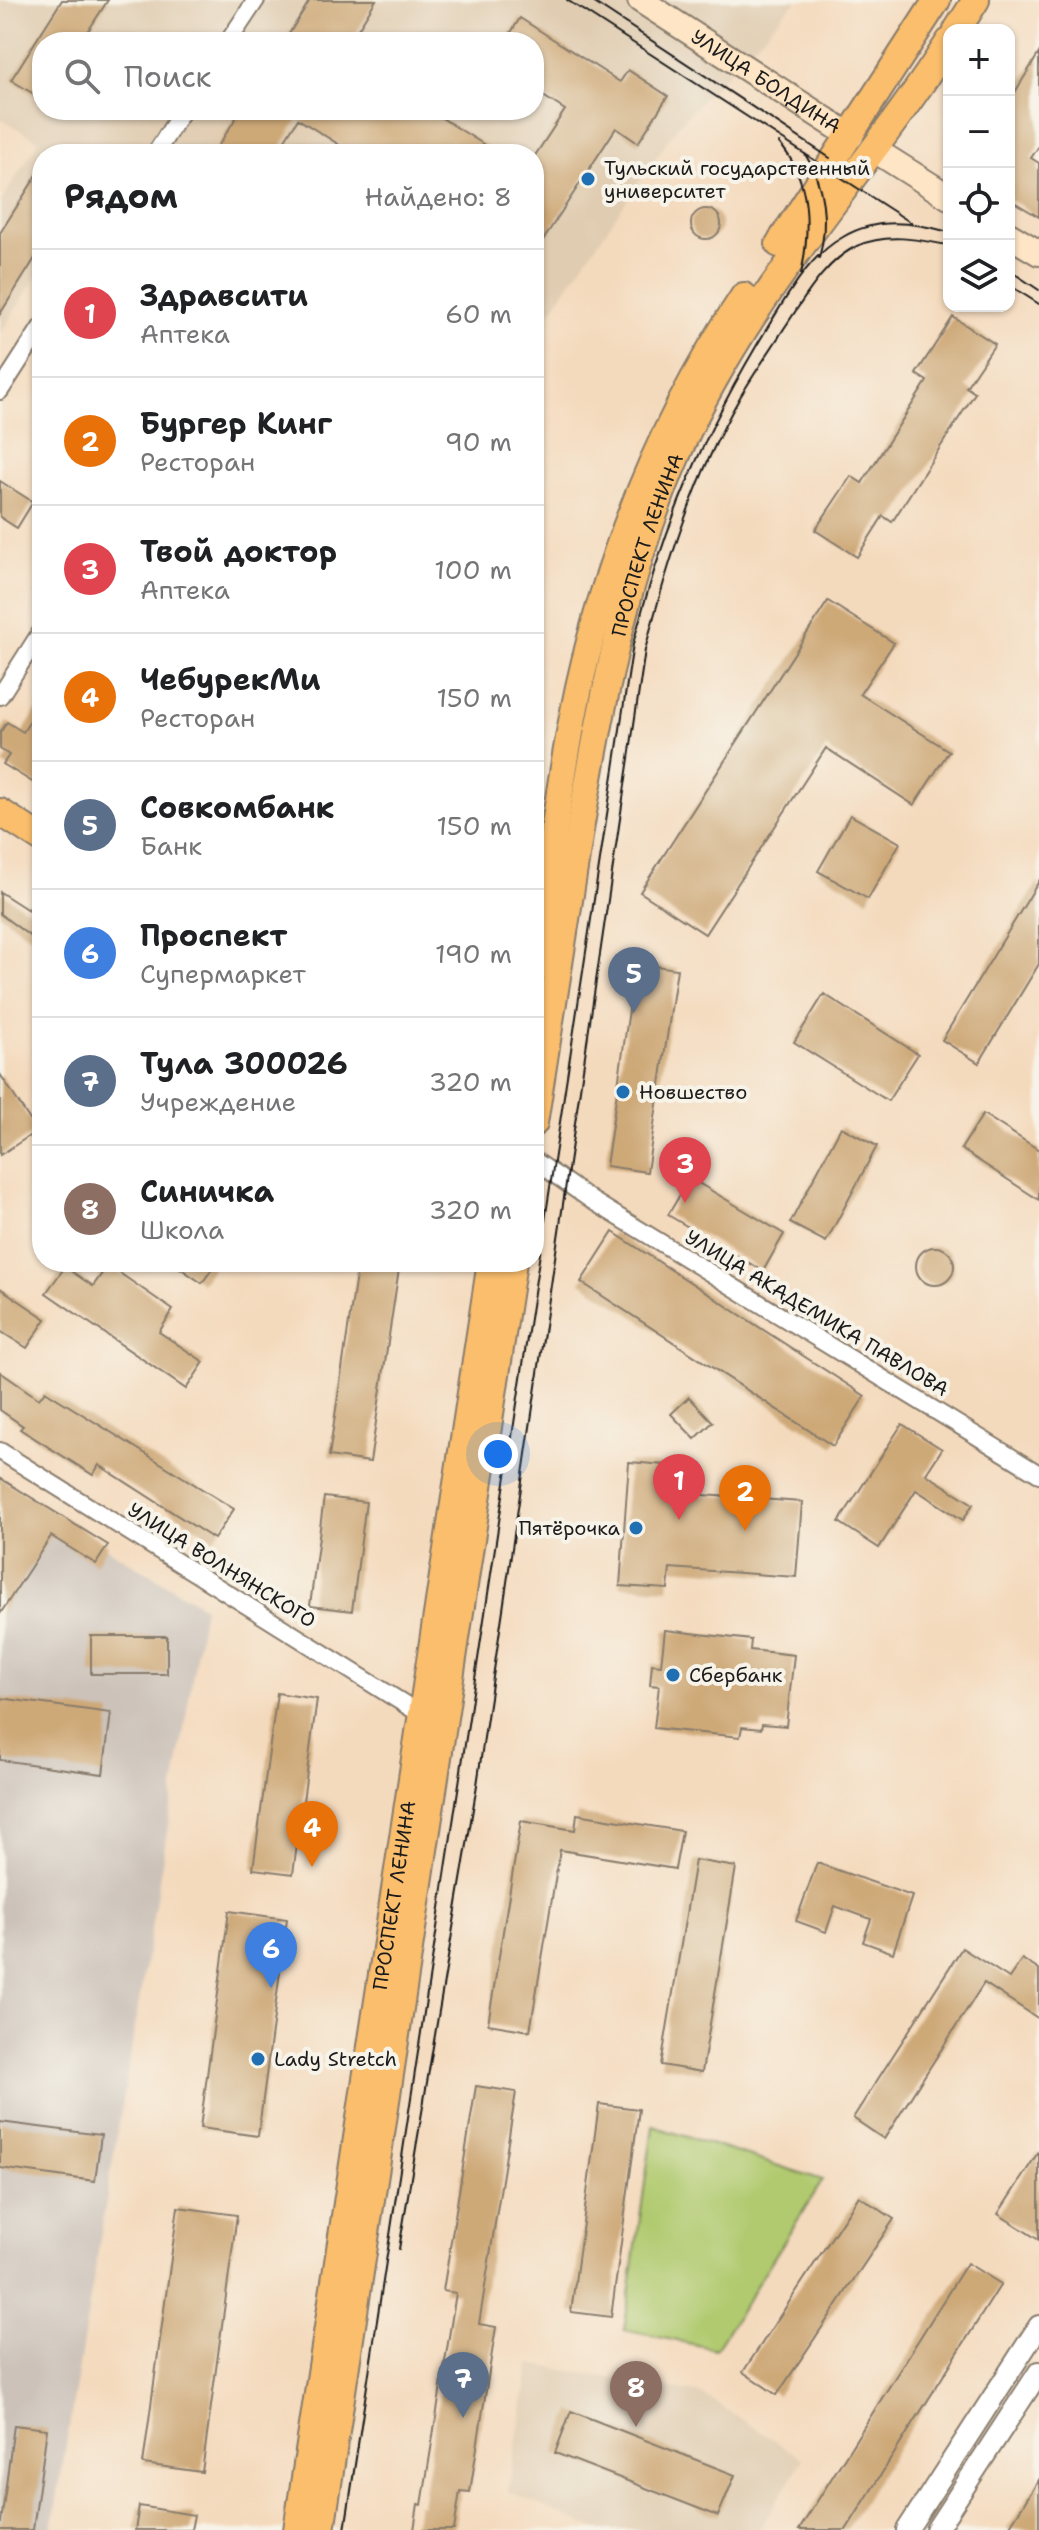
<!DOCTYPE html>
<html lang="ru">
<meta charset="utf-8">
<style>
:root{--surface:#fff;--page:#f6f6f6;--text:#202124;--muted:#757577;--line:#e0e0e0;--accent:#ea580c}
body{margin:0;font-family:"Shantell Sans",sans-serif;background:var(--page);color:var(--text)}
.controls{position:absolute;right:24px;top:24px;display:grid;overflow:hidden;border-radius:16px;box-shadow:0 2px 6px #0004}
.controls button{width:72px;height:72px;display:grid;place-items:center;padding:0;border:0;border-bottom:2px solid var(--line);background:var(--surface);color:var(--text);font:40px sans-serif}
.you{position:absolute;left:498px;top:1454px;width:28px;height:28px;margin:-20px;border:6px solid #fff;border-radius:50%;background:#1a73e8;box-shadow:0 0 0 12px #1a73e833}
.badge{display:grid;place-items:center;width:52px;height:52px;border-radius:50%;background:var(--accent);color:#fff;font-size:26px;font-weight:700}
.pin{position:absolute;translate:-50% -66px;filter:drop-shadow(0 2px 4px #0008)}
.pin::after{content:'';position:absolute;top:42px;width:28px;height:24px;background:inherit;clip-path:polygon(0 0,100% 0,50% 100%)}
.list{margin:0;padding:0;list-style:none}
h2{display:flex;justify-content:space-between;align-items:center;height:104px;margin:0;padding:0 32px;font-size:34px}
h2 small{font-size:26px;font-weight:400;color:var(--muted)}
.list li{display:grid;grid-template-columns:52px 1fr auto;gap:24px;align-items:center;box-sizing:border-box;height:128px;padding:0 32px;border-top:2px solid var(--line)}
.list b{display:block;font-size:30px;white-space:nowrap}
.list p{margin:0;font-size:26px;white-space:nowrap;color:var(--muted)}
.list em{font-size:26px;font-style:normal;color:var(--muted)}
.icon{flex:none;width:44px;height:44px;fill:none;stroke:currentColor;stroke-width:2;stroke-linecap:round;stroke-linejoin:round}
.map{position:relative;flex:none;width:1039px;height:2530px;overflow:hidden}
.search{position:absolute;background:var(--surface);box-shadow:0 2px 6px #0004;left:32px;top:32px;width:512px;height:88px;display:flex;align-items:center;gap:20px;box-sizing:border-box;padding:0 28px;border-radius:32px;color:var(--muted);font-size:30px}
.panel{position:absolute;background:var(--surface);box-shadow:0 2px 6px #0004;left:32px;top:144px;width:512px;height:1128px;border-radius:32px}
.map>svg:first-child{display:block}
.built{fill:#e0ccb1;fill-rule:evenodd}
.industrial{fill:#ccc2b9}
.green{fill:#b1ca6f;stroke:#667346;stroke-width:2}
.building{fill:#cea978}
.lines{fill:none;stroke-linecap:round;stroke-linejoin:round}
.minor-casing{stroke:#887b6c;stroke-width:20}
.tertiary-casing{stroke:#887b6c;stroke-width:24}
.secondary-casing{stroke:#887b6c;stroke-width:28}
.primary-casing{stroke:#887b6c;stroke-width:30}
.minor{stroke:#fff;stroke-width:16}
.tertiary{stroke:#fff;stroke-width:20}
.secondary{stroke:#fde5c5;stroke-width:24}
.primary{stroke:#fabe6d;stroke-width:26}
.tram{stroke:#1c1c1c;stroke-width:2}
.poi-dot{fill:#1f6fb2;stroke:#f7f3e8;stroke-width:3}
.labels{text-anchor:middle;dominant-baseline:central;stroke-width:8;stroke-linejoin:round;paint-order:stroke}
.street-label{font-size:20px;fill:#1c1c1c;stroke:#f7f3e8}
.poi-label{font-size:20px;fill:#1c1c1c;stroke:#f7f3e8;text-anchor:start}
</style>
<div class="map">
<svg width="1039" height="2530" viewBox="0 0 1039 2530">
<rect width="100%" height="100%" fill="#f7f3e8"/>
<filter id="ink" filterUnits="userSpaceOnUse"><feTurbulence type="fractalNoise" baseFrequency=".0125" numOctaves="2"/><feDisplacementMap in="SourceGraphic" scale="16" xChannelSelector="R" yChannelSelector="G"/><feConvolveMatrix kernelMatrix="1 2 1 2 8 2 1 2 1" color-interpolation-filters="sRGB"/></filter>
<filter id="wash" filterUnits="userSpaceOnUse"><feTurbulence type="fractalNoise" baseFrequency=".006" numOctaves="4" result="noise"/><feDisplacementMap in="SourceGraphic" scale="32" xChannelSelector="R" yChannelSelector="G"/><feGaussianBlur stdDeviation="1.8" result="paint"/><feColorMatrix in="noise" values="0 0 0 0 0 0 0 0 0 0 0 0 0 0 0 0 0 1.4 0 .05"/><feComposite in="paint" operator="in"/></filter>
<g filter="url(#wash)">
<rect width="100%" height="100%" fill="#f4dabd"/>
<g class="built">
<path d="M0 0H797L679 124 534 336V154H42V268L0 334V203L39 141 0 118ZM42 42H534V110H42Z"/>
<path d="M530 2364 702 2394 803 2459 759 2530H597L508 2491Z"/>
</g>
<path class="industrial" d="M0 1484 204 1607 52 2530H0Z"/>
<path class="green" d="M653 2126 823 2180 716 2349 624 2330Z"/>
<g id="blocks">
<g class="building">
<path d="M62 0H108L81 42H42V99L11 80Z"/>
<path d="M310 0H376L350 42H284Z"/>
<path d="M520 18 620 82 628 70 668 96 638 143 616 128 534 254V157L565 110 534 90V42H505Z"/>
<path d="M1039 53V146L1031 158 1039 163V217L1009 199V102Z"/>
<path d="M241 110H429L499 154H354L298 119 276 154H213Z"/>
<path d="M42 167V247L0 314V233Z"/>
<circle cx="706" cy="224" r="15"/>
<path d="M953 317 995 344 966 387 975 393 892 522 883 516 857 557 815 530 851 476 862 483 927 381 916 374Z"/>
<path d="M0 481 33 502 17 528 0 517Z"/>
<path d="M828 601 894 643 860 694 949 751 914 805 826 748 705 934 640 892Z"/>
<path d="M42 702V788L3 764 9 755 0 749V733L7 722 23 732Z"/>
<path d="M850 815 900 843 868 899 818 871Z"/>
<path d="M1039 881V964L979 1063 942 1040Z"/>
<path d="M42 891V945L0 914V892L28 910Z"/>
<path d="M636 963 677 969 647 1172 606 1166Z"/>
<path d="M824 994 918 1054 888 1101 794 1042Z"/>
<path d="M0 1074 37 1131 0 1155Z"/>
<path d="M983 1114 1039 1150V1200L961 1149Z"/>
<path d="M841 1127 877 1146 826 1242 790 1223Z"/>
<path d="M690 1178 784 1234 763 1271 668 1215Z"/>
<path d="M613 1232 865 1396 833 1446 581 1282Z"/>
<circle cx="935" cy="1266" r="19"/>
<path d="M171 1262H217L202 1283Z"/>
<path d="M358 1262H400L370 1462 329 1456Z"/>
<path d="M108 1265 173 1310 159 1332 204 1362 186 1389 46 1293 65 1267 93 1286Z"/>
<path d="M0 1288 46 1319 27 1348 0 1331Z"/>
<path d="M0 1372 39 1399 45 1391 234 1509 214 1539 99 1465 93 1475 20 1429 23 1426 0 1410Z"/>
<path d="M689 1397 713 1422 695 1439 671 1414Z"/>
<path d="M902 1424 942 1449 926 1474 973 1504 963 1520 916 1490 879 1548 839 1522Z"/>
<path d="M629 1462 677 1466 675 1493 802 1502 796 1577 670 1568 668 1589 620 1586Z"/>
<path d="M0 1478 108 1545 96 1564 51 1536 0 1614Z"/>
<path d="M324 1497 366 1502 352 1611 310 1606Z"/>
<path d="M665 1630 751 1640 750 1650 794 1655 786 1726 762 1724 761 1729 742 1727 740 1737 654 1728 659 1686 650 1685 652 1664 661 1665Z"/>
<rect x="91" y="1636" width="76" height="38"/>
<path d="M277 1693 317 1699 293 1874 253 1869Z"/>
<path d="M0 1698 111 1713 103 1774 0 1760Z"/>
<path d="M577 1814 682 1831 675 1869 560 1850 530 2031 488 2024 521 1821 575 1830Z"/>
<path d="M695 1860 736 1867 702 2072 661 2065Z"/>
<path d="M817 1863 912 1896 893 1953 863 1942 871 1919 835 1906 826 1932 796 1921Z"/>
<path d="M229 1911 287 1919 258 2136 200 2128Z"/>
<path d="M962 1948 1009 1978 1022 1959 1039 1970V2019L984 1983 884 2139 853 2118Z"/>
<path d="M476 2086 516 2092 479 2324 496 2327 470 2492 460 2491 454 2530H414L418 2504 422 2505 456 2293 443 2291Z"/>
<path d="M599 2104 639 2109 611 2317 571 2312Z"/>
<path d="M0 2122 101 2135 95 2181 0 2168Z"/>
<path d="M1039 2151V2240L998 2214Z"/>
<path d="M859 2196 894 2219 777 2395 743 2372Z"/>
<path d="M178 2207 237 2215 202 2472 143 2464Z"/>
<path d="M967 2263 1001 2284 846 2530H799Z"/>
<path d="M571 2411 735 2475 718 2516 555 2453Z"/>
<path d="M14 2425 47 2429 33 2530H0Z"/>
<path d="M1039 2480V2530H1007Z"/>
<path d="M139 2506 194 2515 191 2530H135Z"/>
</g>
</g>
</g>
<g filter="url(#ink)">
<use href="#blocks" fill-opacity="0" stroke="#887b6c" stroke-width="2"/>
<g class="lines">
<defs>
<g id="minor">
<path d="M228 42 256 0"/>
<path d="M155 154 183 110"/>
<path d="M0 391 42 326"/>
<path d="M0 696 42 630"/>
<path d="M534 1160 591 1200 1039 1474"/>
<path d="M0 1451 422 1715"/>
</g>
<g id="tertiary">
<path d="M907 2530 1039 2326"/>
<path d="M936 2530 1039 2372"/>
</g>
<g id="secondary">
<path id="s1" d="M640 0 851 136"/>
<path d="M873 149 949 197"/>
<path d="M1009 235 1039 253"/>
</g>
<g id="primary">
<path d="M957 30 976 0"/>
<path d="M779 244 937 0"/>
<path d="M0 812 42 839"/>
<path d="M534 969C549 875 559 780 579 687 610 548 665 414 744 296"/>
<path id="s2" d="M534 1123C550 1023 565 923 581 824 604 689 630 553 689 428 757 285 864 174 949 42"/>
<path id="s3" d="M297 2530 491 1262"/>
<path d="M321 2530 513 1262"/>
</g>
</defs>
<use href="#minor" class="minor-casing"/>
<use href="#tertiary" class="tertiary-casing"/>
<use href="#secondary" class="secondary-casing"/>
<use href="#primary" class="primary-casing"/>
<use href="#minor" class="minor"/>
<use href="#tertiary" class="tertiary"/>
<use href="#secondary" class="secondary"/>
<use href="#primary" class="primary"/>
<g class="tram">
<path d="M567 0 913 224"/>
<path d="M590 0 830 158"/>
<path d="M779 143C812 180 810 230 801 275"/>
<path d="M805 154C824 184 829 223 819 258"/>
<path d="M1009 270 1039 290"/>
<path d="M1009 285 1039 304"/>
<path d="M399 2249 477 1785 645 650C667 565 695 476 739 399 753 375 770 351 785 327 804 299 825 261 857 246 886 233 917 239 947 245"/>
<path d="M345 2530 633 644C664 524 704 431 769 325 789 293 809 256 843 237 876 217 913 222 949 232"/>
</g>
</g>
</g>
<g class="poi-dot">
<circle cx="588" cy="179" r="8"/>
<circle cx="623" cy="1092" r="8"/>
<circle cx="636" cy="1528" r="8"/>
<circle cx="673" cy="1675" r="8"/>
<circle cx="258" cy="2059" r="8"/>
</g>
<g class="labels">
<g class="street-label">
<text stroke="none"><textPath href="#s1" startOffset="150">УЛИЦА БОЛДИНА</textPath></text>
<text stroke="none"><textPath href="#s2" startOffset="590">ПРОСПЕКТ ЛЕНИНА</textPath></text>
<text transform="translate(817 1313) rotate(31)">УЛИЦА АКАДЕМИКА ПАВЛОВА</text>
<text transform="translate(222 1565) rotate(32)">УЛИЦА ВОЛНЯНСКОГО</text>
<text stroke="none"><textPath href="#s3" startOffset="642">ПРОСПЕКТ ЛЕНИНА</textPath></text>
</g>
<g class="poi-label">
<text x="604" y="168">Тульский государственный<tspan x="604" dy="23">университет</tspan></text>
<text x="639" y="1092">Новшество</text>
<text x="620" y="1528" text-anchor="end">Пятёрочка</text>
<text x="689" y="1675">Сбербанк</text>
<text x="274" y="2059">Lady Stretch</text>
</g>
</g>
</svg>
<div class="controls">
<button>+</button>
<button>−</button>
<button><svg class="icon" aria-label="locate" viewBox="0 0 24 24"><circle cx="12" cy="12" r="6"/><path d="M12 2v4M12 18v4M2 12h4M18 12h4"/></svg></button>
<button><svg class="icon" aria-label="layers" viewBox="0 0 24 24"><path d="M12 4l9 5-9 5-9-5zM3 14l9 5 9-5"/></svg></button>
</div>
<div class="you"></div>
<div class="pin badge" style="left:679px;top:1520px;background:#e0444e">1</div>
<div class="pin badge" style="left:745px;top:1531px;background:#e8710a">2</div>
<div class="pin badge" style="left:685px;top:1203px;background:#e0444e">3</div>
<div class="pin badge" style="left:312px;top:1867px;background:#e8710a">4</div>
<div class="pin badge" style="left:634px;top:1013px;background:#5c6f8a">5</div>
<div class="pin badge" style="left:271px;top:1988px;background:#3f7fe0">6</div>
<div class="pin badge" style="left:463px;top:2418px;background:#5c6f8a">7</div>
<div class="pin badge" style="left:636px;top:2427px;background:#8d6e63">8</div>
<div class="search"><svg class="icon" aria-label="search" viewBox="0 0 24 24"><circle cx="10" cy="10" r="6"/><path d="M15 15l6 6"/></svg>Поиск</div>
<section class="panel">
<h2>Рядом<small>Найдено: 8</small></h2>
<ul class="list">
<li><span class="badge" style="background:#e0444e">1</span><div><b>Здравсити</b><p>Аптека</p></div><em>60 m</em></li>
<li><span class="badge" style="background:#e8710a">2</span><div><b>Бургер Кинг</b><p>Ресторан</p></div><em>90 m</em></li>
<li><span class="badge" style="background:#e0444e">3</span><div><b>Твой доктор</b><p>Аптека</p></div><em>100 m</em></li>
<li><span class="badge" style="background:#e8710a">4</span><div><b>ЧебурекМи</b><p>Ресторан</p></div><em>150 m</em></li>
<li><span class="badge" style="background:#5c6f8a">5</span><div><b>Совкомбанк</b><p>Банк</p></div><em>150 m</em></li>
<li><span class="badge" style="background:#3f7fe0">6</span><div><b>Проспект</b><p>Супермаркет</p></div><em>190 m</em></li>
<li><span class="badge" style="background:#5c6f8a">7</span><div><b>Тула 300026</b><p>Учреждение</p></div><em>320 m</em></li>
<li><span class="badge" style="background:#8d6e63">8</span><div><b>Синичка</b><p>Школа</p></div><em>320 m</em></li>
</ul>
</section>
</div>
